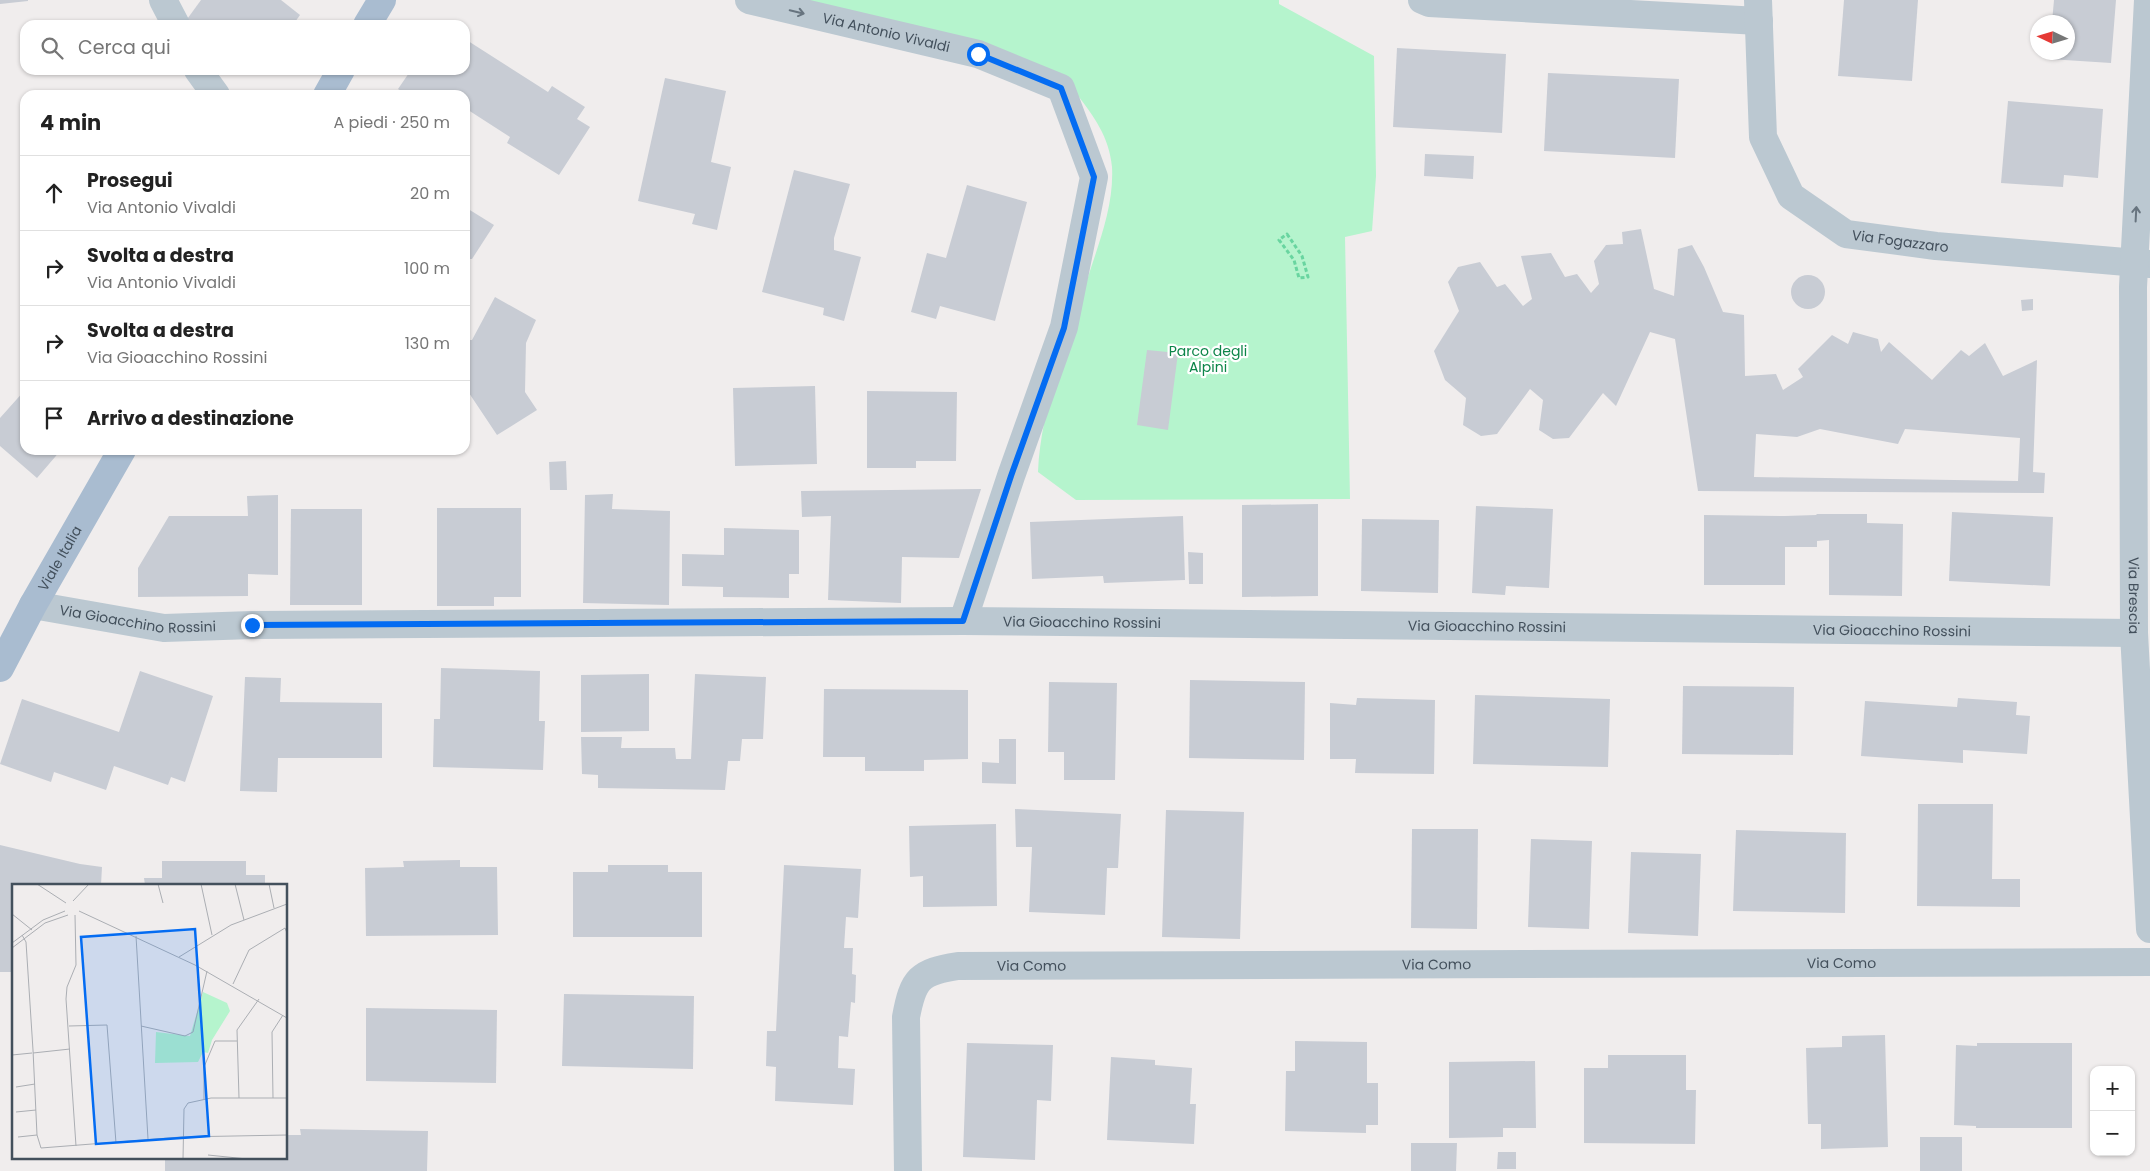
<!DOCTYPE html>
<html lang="it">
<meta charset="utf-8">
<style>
:root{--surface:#fff;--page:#f2f2f2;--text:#222;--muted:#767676;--line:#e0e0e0}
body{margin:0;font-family:Poppins,sans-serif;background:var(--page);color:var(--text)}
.controls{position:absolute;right:15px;bottom:15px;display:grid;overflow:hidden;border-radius:10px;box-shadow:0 1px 4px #0004}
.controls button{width:45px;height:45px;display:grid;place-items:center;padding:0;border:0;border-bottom:1px solid var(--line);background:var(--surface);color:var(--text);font:25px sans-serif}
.compass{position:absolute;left:2030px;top:15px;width:45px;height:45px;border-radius:50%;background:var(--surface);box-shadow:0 1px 4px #0004;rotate:274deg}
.stop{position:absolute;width:15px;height:15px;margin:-11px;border:4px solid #046cf2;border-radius:50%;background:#fff}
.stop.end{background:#046cf2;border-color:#fff;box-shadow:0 1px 5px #0008}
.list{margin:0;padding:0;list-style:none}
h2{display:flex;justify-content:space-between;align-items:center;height:65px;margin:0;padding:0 20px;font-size:21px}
h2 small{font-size:16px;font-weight:400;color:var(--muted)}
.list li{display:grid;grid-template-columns:32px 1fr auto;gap:15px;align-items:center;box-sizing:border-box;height:75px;padding:0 20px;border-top:1px solid var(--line)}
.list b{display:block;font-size:19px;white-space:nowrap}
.list p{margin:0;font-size:16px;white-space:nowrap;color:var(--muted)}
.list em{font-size:16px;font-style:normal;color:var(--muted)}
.icon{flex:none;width:28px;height:28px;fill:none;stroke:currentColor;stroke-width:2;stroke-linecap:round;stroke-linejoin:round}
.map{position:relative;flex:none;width:2150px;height:1171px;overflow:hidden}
.search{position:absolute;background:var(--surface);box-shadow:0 1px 4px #0004;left:20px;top:20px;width:450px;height:55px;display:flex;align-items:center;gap:12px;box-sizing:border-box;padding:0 18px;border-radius:15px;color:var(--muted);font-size:19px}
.panel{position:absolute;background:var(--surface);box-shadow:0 1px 4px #0004;left:20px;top:90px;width:450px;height:365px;border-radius:15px}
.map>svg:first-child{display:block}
.green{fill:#b5f4cd}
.building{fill:#c8ccd4;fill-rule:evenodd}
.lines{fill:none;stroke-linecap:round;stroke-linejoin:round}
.path{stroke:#69d5a0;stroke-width:3;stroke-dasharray:4 2.5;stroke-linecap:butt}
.minor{stroke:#bbc8d1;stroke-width:28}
.major{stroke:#a9bcd0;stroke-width:28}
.oneway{stroke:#67747f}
.route{stroke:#046cf2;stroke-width:6}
.labels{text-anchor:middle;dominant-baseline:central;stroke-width:4.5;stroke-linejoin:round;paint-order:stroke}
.street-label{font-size:14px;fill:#43505c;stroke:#fff}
.park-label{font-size:14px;fill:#0c8549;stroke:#fff}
.inset-road{fill:none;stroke:#abaeb3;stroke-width:1}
.view{fill:#046cf2;fill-opacity:0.15;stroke:#046cf2;stroke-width:2.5}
.inset-edge{fill:none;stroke:#43505c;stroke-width:2.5}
</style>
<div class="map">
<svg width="2150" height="1171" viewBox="0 0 2150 1171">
<rect width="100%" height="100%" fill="#f0eded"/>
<path class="green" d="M754 0H1279V4L1374 56 1376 176 1372 231 1345 237 1350 499 1076 500 1038 472C1041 406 1069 337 1089 274 1100 240 1114 204 1112 167 1109 136 1094 117 1076 93Z"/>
<g class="building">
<path d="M0 0H28V1L0 4Z"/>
<path d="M201 0H281L300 15 293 25H189L185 22Z"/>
<path d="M1844 0H1918L1912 81 1838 76Z"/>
<path d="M2054 0H2116L2111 63 2049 59 2050 52H2068V22H2052Z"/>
<path d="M465 39 548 92 552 86 585 107 577 119 590 127 559 175 507 143 510 137 465 108V95H408L398 89 411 70H465Z"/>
<path d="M1397 48 1506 54 1502 133 1393 127Z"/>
<path d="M1548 73 1679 79 1675 158 1544 151Z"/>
<path d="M665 78 726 91 711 162 731 167 717 230 692 224 695 214 638 201Z"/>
<path d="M2008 101 2103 109 2098 178 2064 175 2063 187 2001 183Z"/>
<path d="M1425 154 1474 156 1473 179 1424 176Z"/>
<path d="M794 170 850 184 834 238V250L861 257 844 321 823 315 824 308 762 292Z"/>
<path d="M967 185 1027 202 995 321 940 306 936 319 911 312 927 253 946 258Z"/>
<path d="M465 207 494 225 472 259H465Z"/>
<path d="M1641 229 1654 289 1674 296 1678 249 1692 245 1704 267 1723 312 1744 315 1745 376 1776 374 1783 390 1803 377 1798 369 1832 335 1848 344 1853 332 1878 339 1881 352 1889 342 1932 380 1961 350 1969 356 1985 343 2003 376 2037 360 2033 472 2045 473 2044 493 1698 491 1675 339 1650 332 1616 406 1603 393 1569 438 1553 439 1539 430 1543 400 1530 389 1497 434 1481 436 1463 425 1466 398 1445 380 1434 351 1459 311 1448 282 1458 267 1480 262 1497 287 1505 284 1523 306 1532 299 1521 256 1551 253 1565 277 1577 274 1591 293 1599 284 1594 261 1606 245 1623 244 1622 232ZM1820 429 1898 444 1905 429 2020 438 2018 481 1754 477 1756 434 1797 437Z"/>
<circle cx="1808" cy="292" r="17"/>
<path d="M495 297 536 320 526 343 525 392 537 410 497 435 465 387V340H472Z"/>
<path d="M2033 299V310L2022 311 2021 300Z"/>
<path d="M1147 350 1178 353 1168 430 1137 425Z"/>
<path d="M815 386 817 464 735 466 733 388Z"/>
<path d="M25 390V450H61L37 478 0 446V418Z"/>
<path d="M867 391 957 392 956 461H916V468H867Z"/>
<path d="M566 461 567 490H550L549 462Z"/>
<path d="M981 489 959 558 902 557 901 603 828 600 831 516 802 517 801 491Z"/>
<path d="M613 494 612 509 670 511 669 605 583 603 585 495Z"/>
<path d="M278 495V575L248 574V596L138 597V568L169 516H248L247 496Z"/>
<path d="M1318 504V596L1242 597V505Z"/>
<path d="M1476 506 1553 509 1549 588 1506 586 1505 595 1472 593Z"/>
<path d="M437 508H521V597H494V606H437Z"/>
<path d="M291 509H362V605H290Z"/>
<path d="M1952 512 2053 517 2050 586 1949 581Z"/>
<path d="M1817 514H1867V523L1903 524 1902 596 1829 595V540L1817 541V547H1785V585H1704V515L1785 516 1816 515Z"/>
<path d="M1183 516 1185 580 1104 583 1103 576 1032 579 1030 522Z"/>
<path d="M1362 519 1439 520 1438 593 1361 591Z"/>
<path d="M724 528 799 530V574H789V598L723 597V587L682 586V554L724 555Z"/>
<path d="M1188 552 1203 553V584H1189Z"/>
<path d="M441 668 540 671 539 721H545L543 770 433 767 434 719H440Z"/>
<path d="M140 671 213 696 185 782 171 777 168 785 114 766 106 790 54 772 51 782 0 764 22 699 119 732Z"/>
<path d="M649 674V731L581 732V675Z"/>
<path d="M695 674 766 677 763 739H742L740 761H728L725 790 598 788V775L582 774 581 737H622L621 748H675L676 759H691Z"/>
<path d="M245 677 281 678 280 702 382 703V758H278L277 792 240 791Z"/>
<path d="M1190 680 1305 682 1304 760 1189 758Z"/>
<path d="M1049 682 1117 683 1115 780H1064V752H1048Z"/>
<path d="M1683 686 1794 687 1793 755 1682 754Z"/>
<path d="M824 689 968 690V759L924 760V771H865V757H823Z"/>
<path d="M1475 695 1610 699 1608 767 1473 764Z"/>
<path d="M1357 698 1435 700 1434 774 1355 773 1356 759H1330V703L1356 705Z"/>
<path d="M1958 698 2017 702 2016 715 2030 716 2027 754 1963 750V763L1861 756 1865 701 1957 707Z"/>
<path d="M999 739H1016V784L982 783V762L999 763Z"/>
<path d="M1918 804H1993L1992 879H2020V907L1917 906Z"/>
<path d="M1015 809 1121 814 1118 868H1107L1105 915 1029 912 1032 847H1016Z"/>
<path d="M1166 810 1244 812 1240 939 1162 937Z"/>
<path d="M996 824 997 906 923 907V876L910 877 909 826Z"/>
<path d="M1412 829H1478L1477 929 1411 928Z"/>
<path d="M1736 830 1846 833 1845 913 1733 911Z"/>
<path d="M1531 839 1592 841 1589 929 1528 927Z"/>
<path d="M0 845 80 864 102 867 101 885H14V972H0Z"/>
<path d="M1631 852 1701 854 1698 936 1628 933Z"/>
<path d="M460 860V867H497L498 935 366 936 365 868 404 867 403 861Z"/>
<path d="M162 861H246V875H265V885H145L144 878H162Z"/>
<path d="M608 865H668V872H702V937H573V872H608Z"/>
<path d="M784 865 861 869 858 918 846 917 844 948H853L852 974 856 975 855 1003 851 1002 848 1037 839 1036 838 1068 855 1069 853 1105 775 1101 776 1067 766 1066 767 1031H776Z"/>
<path d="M564 994 694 996 693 1069 562 1066Z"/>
<path d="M366 1008 497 1010 496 1083 366 1081Z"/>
<path d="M1885 1035 1888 1147 1821 1149V1124H1808L1806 1048 1842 1047V1036Z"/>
<path d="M1295 1041 1367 1042V1083H1378V1125H1366V1133L1285 1131 1286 1071H1295Z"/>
<path d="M967 1043 1053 1045 1051 1101 1037 1100 1035 1160 963 1157Z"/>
<path d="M1977 1043H2072V1128H1976V1126L1954 1125 1956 1045 1977 1046Z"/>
<path d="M1608 1055H1686V1090H1696L1695 1144 1584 1143V1068H1608Z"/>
<path d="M1111 1057 1155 1060V1065L1192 1068 1190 1104H1196L1194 1144 1107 1140Z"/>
<path d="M1535 1061 1536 1128H1503V1137L1449 1138V1062Z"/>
<path d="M300 1129 428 1131 427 1171H165V1157H286V1135H301Z"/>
<rect x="1920" y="1137" width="42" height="34"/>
<path d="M1411 1143H1457L1456 1171H1411Z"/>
<path d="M1498 1152H1516V1169H1497Z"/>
</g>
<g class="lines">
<path class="path" d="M1287 234 1302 256 1308 277 1299 278 1294 260 1279 240Z"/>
<g class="minor">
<path d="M163 0 176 25"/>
<path id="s1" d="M749 0 978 54 1061 88 1094 177 1064 327 1011 476 963 621"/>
<path d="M1422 0 1429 3 1759 21"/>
<path id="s2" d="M1758 0 1763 137 1791 196 1846 234 1936 246 2150 264"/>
<path id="s3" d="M2148 0 2133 287 2134 633 2150 929"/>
<path d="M198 70 216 95"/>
<path id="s4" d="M33 605 164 628 252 625 963 621 2134 633"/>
<path id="s5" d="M908 1171 906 1017C913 979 919 972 958 966L2150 962"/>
</g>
<g class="major">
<path d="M367 25 382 0"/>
<path d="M327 95 341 70"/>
<path id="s6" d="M0 668 33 605 122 450"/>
</g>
</g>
<defs><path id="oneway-shaft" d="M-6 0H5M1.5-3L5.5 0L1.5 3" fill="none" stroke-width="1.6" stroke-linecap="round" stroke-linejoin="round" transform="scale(1.25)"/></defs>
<g class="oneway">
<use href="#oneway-shaft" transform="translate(797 12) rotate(13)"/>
<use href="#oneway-shaft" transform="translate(2136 214) rotate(-87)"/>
</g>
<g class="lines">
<path class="route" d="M252 625 963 621 1011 476 1064 328 1094 177 1061 88 978 54"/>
</g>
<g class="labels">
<g class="street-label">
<text stroke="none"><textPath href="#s1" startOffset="141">Via Antonio Vivaldi</textPath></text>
<text stroke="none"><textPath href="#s2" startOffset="324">Via Fogazzaro</textPath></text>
<text stroke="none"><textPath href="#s6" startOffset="125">Viale Italia</textPath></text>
<text stroke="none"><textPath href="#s3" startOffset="596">Via Brescia</textPath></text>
<text stroke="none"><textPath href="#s4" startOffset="106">Via Gioacchino Rossini</textPath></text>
<text stroke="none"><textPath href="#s4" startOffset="1051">Via Gioacchino Rossini</textPath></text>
<text stroke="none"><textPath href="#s4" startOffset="1456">Via Gioacchino Rossini</textPath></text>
<text stroke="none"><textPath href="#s4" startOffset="1861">Via Gioacchino Rossini</textPath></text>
<text stroke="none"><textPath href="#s5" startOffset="1119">Via Como</textPath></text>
<text stroke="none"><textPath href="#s5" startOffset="714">Via Como</textPath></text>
<text stroke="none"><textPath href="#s5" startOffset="309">Via Como</textPath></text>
</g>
<g class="park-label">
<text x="1208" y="351">Parco degli<tspan x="1208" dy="16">Alpini</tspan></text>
</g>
</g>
<g transform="translate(12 884)">
<rect width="275" height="275" fill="#f0eded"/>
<path d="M191 108 215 119 218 127 200 156 196 169 191 168 186 178 143 179 144 148 178 152Z" fill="#b5f4cd"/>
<path class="inset-road" d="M25 0 54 19M146 0 151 19M189 0 200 51M223 0 232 36M257 0 262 24M61 17 77 0M67 27 183 81 275 134M0 30 20 46M63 31 64 81 55 103 54 115 64 262M10 51 14 58 21 166M124 52 136 255M0 59 31 36 53 27M0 64 33 39 56 31M167 73 219 41 275 20M221 100 237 66 273 44 275 49M57 142 95 141 104 259M129 142 173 152 181 148 195 87M21 166 25 251 29 264 169 253 275 251M21 169 58 165M0 171 20 169M4 203 23 200M227 214 225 146 247 115M261 214 260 148 271 131M192 215V183L203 157H225M4 228 24 226M6 253 25 251M196 271 235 275M171 275 172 225 176 219 199 214H275"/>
<path class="view" d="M183 45 197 252 84 260 69 53Z"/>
<rect width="275" height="275" class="inset-edge"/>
</g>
</svg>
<div class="controls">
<button>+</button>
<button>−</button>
</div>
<svg class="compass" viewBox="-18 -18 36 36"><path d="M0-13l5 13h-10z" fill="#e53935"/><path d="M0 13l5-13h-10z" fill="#767676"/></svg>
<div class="stop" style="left:978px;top:54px"></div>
<div class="stop end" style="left:252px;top:625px"></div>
<div class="search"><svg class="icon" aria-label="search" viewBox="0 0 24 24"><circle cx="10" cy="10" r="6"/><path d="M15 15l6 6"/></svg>Cerca qui</div>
<section class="panel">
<h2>4 min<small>A piedi · 250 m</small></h2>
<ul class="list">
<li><svg class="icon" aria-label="ahead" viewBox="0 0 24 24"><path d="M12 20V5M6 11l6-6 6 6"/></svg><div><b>Prosegui</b><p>Via Antonio Vivaldi</p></div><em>20 m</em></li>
<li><svg class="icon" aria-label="right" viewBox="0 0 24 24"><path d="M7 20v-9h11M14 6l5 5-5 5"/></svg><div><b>Svolta a destra</b><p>Via Antonio Vivaldi</p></div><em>100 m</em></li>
<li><svg class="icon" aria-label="right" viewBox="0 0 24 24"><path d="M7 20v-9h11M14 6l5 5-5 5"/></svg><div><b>Svolta a destra</b><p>Via Gioacchino Rossini</p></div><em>130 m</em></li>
<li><svg class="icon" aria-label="arrive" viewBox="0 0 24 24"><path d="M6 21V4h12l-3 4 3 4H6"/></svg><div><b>Arrivo a destinazione</b></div></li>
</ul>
</section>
</div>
